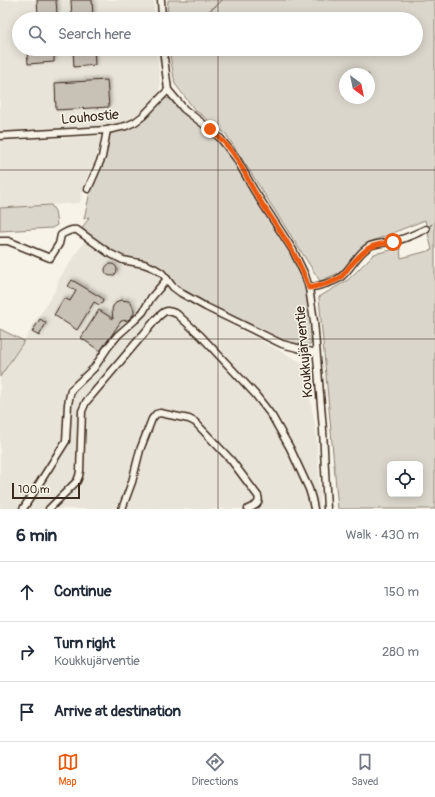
<!DOCTYPE html>
<meta charset="utf-8">
<style>
:root{--surface:#fff;--page:#f6f6f7;--text:#1f2937;--muted:#747a83;--line:#e0e1e3;--accent:#ea580c}
body{margin:0;font-family:Pangolin,sans-serif;background:var(--page);color:var(--text)}
.controls{position:absolute;right:12px;bottom:12px;display:grid;overflow:hidden;border-radius:6px;box-shadow:0 2px 10px #0003}
.controls button{width:36px;height:36px;display:grid;place-items:center;padding:0;border:0;border-bottom:1px solid var(--line);background:var(--surface);color:var(--text);font:20px sans-serif}
.compass{position:absolute;left:339px;top:68px;width:36px;height:36px;border-radius:50%;background:var(--surface);box-shadow:0 2px 10px #0003;rotate:147deg}
.scale{position:absolute;left:12px;bottom:10px;width:68px;box-sizing:border-box;padding-left:4px;border:2px solid #3b2a1e;border-top:0;font-size:11px;line-height:14px;white-space:nowrap;color:#3b2a1e;-webkit-text-stroke:3px #f7f3e8;paint-order:stroke}
.stop{position:absolute;width:12px;height:12px;margin:-9px;border:3px solid #ea580c;border-radius:50%;background:#fff}
.stop.end{background:#ea580c;border-color:#fff;box-shadow:0 1px 4px #0008}
.list{margin:0;padding:0;list-style:none}
h2{display:flex;justify-content:space-between;align-items:center;height:52px;margin:0;padding:0 16px;font-size:17px}
h2 small{font-size:13px;font-weight:400;color:var(--muted)}
.list li{display:grid;grid-template-columns:26px 1fr auto;gap:12px;align-items:center;box-sizing:border-box;height:60px;padding:0 16px;border-top:1px solid var(--line)}
.list b{display:block;font-size:15px;white-space:nowrap}
.list p{margin:0;font-size:13px;white-space:nowrap;color:var(--muted)}
.list em{font-size:13px;font-style:normal;color:var(--muted)}
.icon{flex:none;width:22px;height:22px;fill:none;stroke:currentColor;stroke-width:2;stroke-linecap:round;stroke-linejoin:round}
.map{position:relative;flex:none;width:435px;height:509px;overflow:hidden}
.search{position:absolute;background:var(--surface);box-shadow:0 2px 10px #0003;left:12px;right:12px;top:12px;height:44px;display:flex;align-items:center;gap:10px;box-sizing:border-box;padding:0 14px;border-radius:22px;color:var(--muted);font-size:15px}
.sheet{height:232px;background:var(--surface)}
nav{display:flex;justify-content:space-around;align-items:center;box-sizing:border-box;height:56px;border-top:1px solid var(--line);background:var(--surface);font-size:11px;color:var(--muted)}
nav a{display:grid;justify-items:center;gap:2px}
nav .on{color:var(--accent)}
.map>svg:first-child{display:block}
.built{fill:#e9e4d9}
.green{fill:#dbd6cb;stroke:#8b8074;fill-rule:evenodd}
.lines{fill:none;stroke-linecap:round;stroke-linejoin:round}
.stream{stroke:#84786c;stroke-width:1.5}
.building{fill:#c8c1b6;stroke:#3b2a1e;filter:url(#shadow)}
.minor-casing{stroke:#3b2a1e;stroke-width:9}
.path{stroke:#3b2a1e;stroke-width:1;stroke-dasharray:3 3;stroke-linecap:butt}
.minor{stroke:#f7f3e8;stroke-width:6}
.route{stroke:#ea580c;stroke-width:5}
.grid{fill:none;stroke:#3b2a1e;stroke-width:1;stroke-opacity:0.55}
.labels{text-anchor:middle;dominant-baseline:central;stroke-width:3;stroke-linejoin:round;paint-order:stroke}
.street-label{font-size:14px;fill:#3b2a1e;stroke:#f7f3e8}
</style>
<div class="map">
<svg width="435" height="509" viewBox="0 0 435 509">
<defs>
<filter id="shadow"><feDropShadow dx="2" dy="-2" stdDeviation="2" flood-color="#0004"/></filter>
</defs>
<rect width="100%" height="100%" fill="#f7f3e8"/>
<filter id="ink" filterUnits="userSpaceOnUse"><feTurbulence type="fractalNoise" baseFrequency=".025" numOctaves="2"/><feDisplacementMap in="SourceGraphic" scale="8" xChannelSelector="R" yChannelSelector="G"/><feConvolveMatrix kernelMatrix="1 2 1 2 8 2 1 2 1" color-interpolation-filters="sRGB"/></filter>
<g filter="url(#ink)">
<g class="built">
<path d="M0 0H154L155 19H19V49H157L160 86 158 94 146 109 139 116 122 124 111 126 0 133Z"/>
<path d="M101 136 96 158 85 181 80 203 0 208V141Z"/>
<path d="M86 239 103 253 110 257 123 262 135 266H142L154 270 205 309 226 322 299 361 302 364 305 371 316 430 320 495V509H0V377L24 341 56 289 59 279Z"/>
</g>
<g class="green">
<path d="M168 0H435V509H338L319 297 348 280 374 254 400 248 401 258 432 250 425 220 370 242 341 272 320 281 226 134 195 110 175 84 169 49H416V19H167ZM345 74H369V98H345ZM390 464H420V494H390Z"/>
<path d="M165 98 170 99 174 104 185 115 207 129 219 141 233 159 251 193 288 250 303 280 306 291 311 317 312 336 311 343 308 345H304L281 340 259 332 181 291 166 275 109 251 83 232C81 225 87 223 89 217L84 219 92 183 108 138 110 134 114 131 126 129Z"/>
<path d="M51 205 55 211 57 225 52 228 0 231V208Z"/>
<path d="M0 329 24 341 0 377Z"/>
</g>
<g class="lines">
<path class="stream" d="M203 17 222 0"/>
</g>
<g class="building">
<path d="M37 0H56L57 14 38 15Z"/>
<path d="M71 0H92L93 19H72Z"/>
<path d="M27 49H54V62L28 64Z"/>
<path d="M73 49H94L95 65 74 67Z"/>
<path d="M107 80 109 107 56 110 55 83Z"/>
<circle cx="111" cy="270" r="6"/>
<path d="M72 280 102 298 103 301 102 303 99 305 94 302 77 330 54 315 64 298 70 301 76 291 68 286Z"/>
<path d="M121 300 128 301 131 303 134 310V313L132 316 128 320 121 321 111 336 100 351 81 338 99 310 113 319 112 310 113 306 118 301Z"/>
<path d="M40 319 46 323 39 336 32 332Z"/>
</g>
<g class="lines">
<defs>
<g id="minor">
<path d="M161 0 162 19"/>
<path d="M163 49 168 90 184 109 210 129 221 139 236 158 254 190 293 250 305 275 309 288 314 321 323 430 327 509"/>
<path d="M0 136 107 130 126 126 135 122 143 116 168 90"/>
<path d="M88 189 102 157 107 130"/>
<path d="M0 241H8L50 258 59 244 61 235C66 232 71 229 77 230L109 253 123 260 144 264 154 268 162 273 173 287 181 293 206 307 282 344 316 353"/>
<path d="M309 288C320 285 332 284 341 277 352 268 357 253 370 246 377 243 384 243 391 242 403 240 415 234 426 229"/>
<path d="M23 509 66 441 68 404 71 390 94 368 108 347 118 335 135 320 143 312 151 298 167 279"/>
<path d="M49 509 77 481 79 476 80 471 82 411 86 402 158 317 164 312 167 311 172 312 177 314 201 336 255 394 272 416 290 448 309 489 312 499 314 509"/>
<path d="M122 509 132 482 140 450 152 419 156 414 160 413 189 419 195 422 231 460 258 496C261 504 254 506 248 509"/>
</g>
</defs>
<use href="#minor" class="minor-casing"/>
<path class="path" d="M430 226 435 221"/>
<use href="#minor" class="minor"/>
</g>
</g>
<g class="lines" filter="url(#ink)">
<path class="route" d="M210 129C220 138 230 147 237 159 244 170 249 183 256 194 275 225 298 253 309 288 320 285 333 284 341 277 345 273 348 268 351 265 367 247 369 245 393 242"/>
</g>
<path class="grid" d="M218 0V19M218 49V509M0 170H435M0 339H435"/>
<g class="labels">
<g class="street-label">
<text transform="translate(90 117) rotate(-5)">Louhostie</text>
<text transform="translate(304 352) rotate(-95)">Koukkujärventie</text>
</g>
</g>
</svg>
<div class="controls">
<button><svg class="icon" aria-label="locate" viewBox="0 0 24 24"><circle cx="12" cy="12" r="6"/><path d="M12 2v4M12 18v4M2 12h4M18 12h4"/></svg></button>
</div>
<svg class="compass" viewBox="-18 -18 36 36"><path d="M0-13l5 13h-10z" fill="#e53935"/><path d="M0 13l5-13h-10z" fill="#747a83"/></svg>
<div class="scale">100 m</div>
<div class="stop" style="left:393px;top:242px"></div>
<div class="stop end" style="left:210px;top:129px"></div>
<div class="search"><svg class="icon" aria-label="search" viewBox="0 0 24 24"><circle cx="10" cy="10" r="6"/><path d="M15 15l6 6"/></svg>Search here</div>
</div>
<section class="sheet">
<h2>6 min<small>Walk · 430 m</small></h2>
<ul class="list">
<li><svg class="icon" aria-label="ahead" viewBox="0 0 24 24"><path d="M12 20V5M6 11l6-6 6 6"/></svg><div><b>Continue</b></div><em>150 m</em></li>
<li><svg class="icon" aria-label="right" viewBox="0 0 24 24"><path d="M7 20v-9h11M14 6l5 5-5 5"/></svg><div><b>Turn right</b><p>Koukkujärventie</p></div><em>280 m</em></li>
<li><svg class="icon" aria-label="arrive" viewBox="0 0 24 24"><path d="M6 21V4h12l-3 4 3 4H6"/></svg><div><b>Arrive at destination</b></div></li>
</ul>
</section>
<nav>
<a class="on"><svg class="icon" aria-label="map" viewBox="0 0 24 24"><path d="M3 6l6-2 6 2 6-2v14l-6 2-6-2-6 2zM9 4v14M15 6v14"/></svg>Map</a>
<a><svg class="icon" aria-label="directions" viewBox="0 0 24 24"><path d="M12 3l9 9-9 9-9-9zM9 14v-3h6M13 9l2 2-2 2"/></svg>Directions</a>
<a><svg class="icon" aria-label="saved" viewBox="0 0 24 24"><path d="M7 4h10v16l-5-4-5 4z"/></svg>Saved</a>
</nav>
